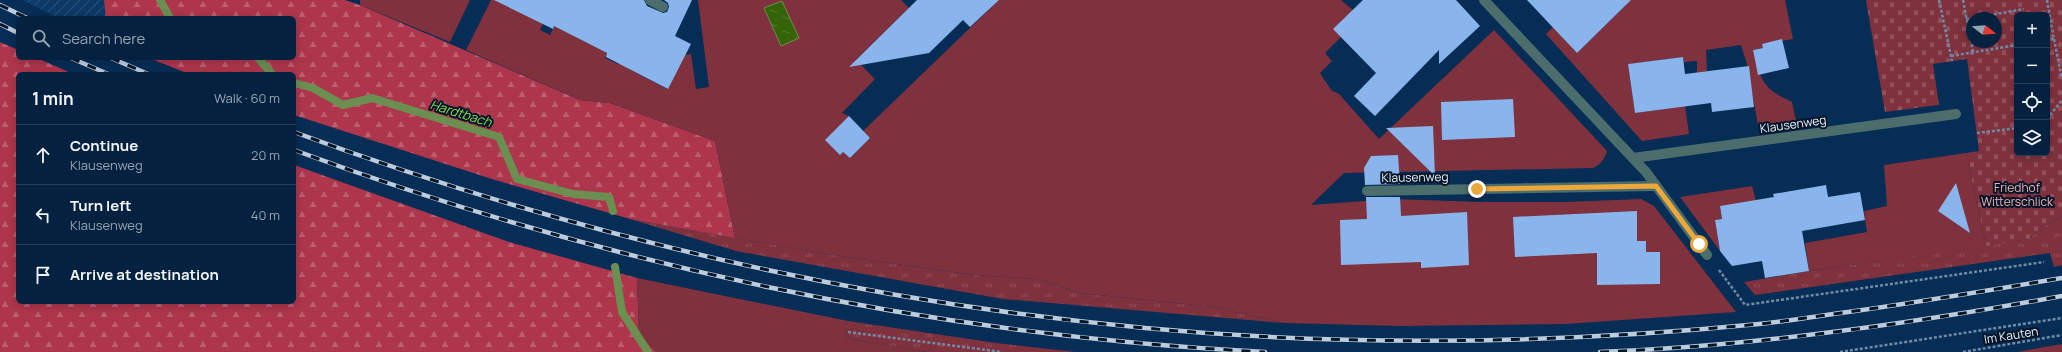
<!DOCTYPE html>
<meta charset="utf-8">
<style>
:root{--surface:#042240;--page:#0d2a47;--text:#f1f3f6;--muted:#97a4b1;--line:#253f59}
body{margin:0;font-family:Manrope,sans-serif;background:var(--page);color:var(--text)}
.controls{position:absolute;right:12px;top:12px;display:grid;overflow:hidden;border-radius:6px;box-shadow:0 2px 10px #0003}
.controls button{width:36px;height:36px;display:grid;place-items:center;padding:0;border:0;border-bottom:1px solid var(--line);background:var(--surface);color:var(--text);font:20px sans-serif}
.compass{position:absolute;left:1966px;top:12px;width:36px;height:36px;border-radius:50%;background:var(--surface);box-shadow:0 2px 10px #0003;rotate:107deg}
.stop{position:absolute;width:12px;height:12px;margin:-9px;border:3px solid #eda83c;border-radius:50%;background:#fff}
.stop.end{background:#eda83c;border-color:#fff;box-shadow:0 1px 4px #0008}
.list{margin:0;padding:0;list-style:none}
h2{display:flex;justify-content:space-between;align-items:center;height:52px;margin:0;padding:0 16px;font-size:17px}
h2 small{font-size:13px;font-weight:400;color:var(--muted)}
.list li{display:grid;grid-template-columns:26px 1fr auto;gap:12px;align-items:center;box-sizing:border-box;height:60px;padding:0 16px;border-top:1px solid var(--line)}
.list b{display:block;font-size:15px;white-space:nowrap}
.list p{margin:0;font-size:13px;white-space:nowrap;color:var(--muted)}
.list em{font-size:13px;font-style:normal;color:var(--muted)}
.icon{flex:none;width:22px;height:22px;fill:none;stroke:currentColor;stroke-width:2;stroke-linecap:round;stroke-linejoin:round}
.map{position:relative;flex:none;width:2062px;height:352px;overflow:hidden}
.search{position:absolute;background:var(--surface);box-shadow:0 2px 10px #0003;left:16px;top:16px;width:280px;height:44px;display:flex;align-items:center;gap:10px;box-sizing:border-box;padding:0 14px;border-radius:6px;color:var(--muted);font-size:15px}
.panel{position:absolute;background:var(--surface);box-shadow:0 2px 10px #0003;left:16px;top:72px;width:280px;height:232px;border-radius:6px}
.map>svg:first-child{display:block}
.industrial{fill:url(#industrial-furrows)}
.grass{fill:url(#grass-tufts)}
.forest{fill:url(#forest-firs)}
.cemetery{fill:url(#cemetery-stones);fill-rule:evenodd}
.garden{fill:#7f323d}
.water{fill:url(#water-ripples);stroke:#6b8e51}
.lines{fill:none;stroke-linecap:round;stroke-linejoin:round}
.stream{stroke:#6b8e51;stroke-width:8}
.building{fill:#89b5ec}
.path{stroke:#718aa5;stroke-width:2.5;stroke-dasharray:3 2;stroke-linecap:butt}
.minor{stroke:#4b6d6c;stroke-width:10}
.rail-casing{stroke:#bdccdd;stroke-width:4.5}
.rail{stroke:#061628;stroke-width:3;stroke-dasharray:9;stroke-linecap:butt}
.route{stroke:#eda83c;stroke-width:5}
.labels{text-anchor:middle;dominant-baseline:central;stroke-width:4;stroke-linejoin:round;paint-order:stroke}
.street-label{font-size:12px;fill:#e8f1fc;stroke:#061628}
.park-label{font-size:12px;fill:#f0b1b5;stroke:#061628}
.water-label{font-size:13px;font-style:italic;fill:#8bd952;stroke:#061628}
</style>
<div class="map">
<svg width="2062" height="352" viewBox="0 0 2062 352">
<defs>
<pattern id="industrial-furrows" width="10" height="10" patternUnits="userSpaceOnUse"><rect width="10" height="10" fill="#0d3a67"/><path d="M-1 1l2-2M0 10L10 0M9 11l2-2" fill="none" stroke="#30577e"/></pattern>
<pattern id="grass-tufts" width="24" height="20" patternUnits="userSpaceOnUse"><rect width="24" height="20" fill="#7f323d"/><path d="M3 7l-1-3M5 7V3M7 7l1-3M15 17l-1-3M17 17v-4M19 17l1-3" fill="none" stroke="#91505a"/></pattern>
<pattern id="forest-firs" width="22" height="20" patternUnits="userSpaceOnUse"><rect width="22" height="20" fill="#ae364c"/><path d="M5 1l3.5 6h-7zM16 11l3.5 6h-7z" fill="#bd5d70"/></pattern>
<pattern id="cemetery-stones" width="16" height="16" patternUnits="userSpaceOnUse"><rect width="16" height="16" fill="#7f323d"/><path d="M2 7V4a2 2 0 0 1 4 0v3zM10 15v-3a2 2 0 0 1 4 0v3z" fill="#91505a"/></pattern>
<pattern id="water-ripples" width="26" height="14" patternUnits="userSpaceOnUse"><rect width="26" height="14" fill="#356308"/><path d="M2 4q2-2 4 0t4 0M15 11q2-2 4 0t4 0" fill="none" stroke="#527a2d"/></pattern>
</defs>
<rect width="100%" height="100%" fill="#062d56"/>
<path class="industrial" d="M22 0H104L106 18H59Z"/>
<g class="grass">
<path d="M2062 216V265L2054 267 2050 253 1755 295 1744 282 1809 271 2029 239 2044 226Z"/>
<path d="M630 219 826 254 974 275 1039 279 1080 293 1213 307 1283 323 1003 299 736 251Z"/>
<path d="M848 321 996 343 1076 352H927L845 338Z"/>
</g>
<g class="forest">
<path d="M104 0H345L360 5 580 100 610 103 715 141 735 238 630 219 495 180 294 115V74H189L149 58H294V18H106Z"/>
<path d="M0 42 18 50V58H37L73 74H18V302H294V165L509 242 637 278 639 333 656 352H0Z"/>
</g>
<path class="cemetery" d="M1866 0H2062V216L2044 226 2029 239 1986 246 1966 153 1979 151 1967 59 1933 64 1939 105 1885 112ZM2017 15H2047V153H2017ZM1972 18H1996V42H1972Z"/>
<g class="garden">
<path d="M360 0H470L450 42 360 5Z"/>
<path d="M491 0H505L543 24 540 30 550 35 567 1 570 34 607 53 605 58 618 64 634 31 643 36 627 68 667 89 685 55 691 54 696 89 709 87 698 0H901L909 8 856 60 875 79 842 113 849 116 840 155 843 152 850 158 870 138 863 131 999 0H1341L1361 17 1325 53 1332 61 1320 73 1331 90 1339 94 1379 139 1494 30 1607 151C1604 160 1601 164 1593 168L1344 173 1311 205 1392 199 1481 202H1566L1641 199 1654 206 1736 312 1566 324 1400 326 1283 323 1213 307 1080 293 1039 279 974 275 826 254 735 238 715 141 610 103 580 100 466 50Z"/>
<path d="M1621 0H1785L1793 39 1762 44 1763 48 1753 50C1760 80 1763 89 1792 102L1796 121 1758 125 1747 64 1741 45 1706 50 1707 71 1697 73V61L1684 62 1683 57 1628 64 1635 113 1685 106 1689 134 1642 141 1546 34 1553 27 1577 53 1626 5Z"/>
<path d="M1966 153 1986 246 1809 271 1805 243 1867 232 1864 211 1887 206 1884 165Z"/>
<path d="M1752 186 1759 212 1720 206 1722 219 1715 220 1720 251 1680 197Z"/>
<path d="M637 278 848 321 845 338 927 352H656L639 333Z"/>
<path d="M2062 344V352H2017Z"/>
</g>
<path class="water" d="M782 1 799 38 781 46 764 8Z"/>
<g class="lines">
<g class="stream">
<path d="M160 0 170 18"/>
<path d="M258 58 272 74"/>
<path d="M294 83 313 88 343 105 372 98 499 137 517 179 573 194 609 197 613 211"/>
<path d="M615 267 622 312 648 352"/>
</g>
</g>
<g class="building">
<path d="M494 0H644L647 6 663 13 667 12 669 7 668 3 664 0H692L675 36 691 44 668 89 606 57 607 53 554 26 553 29Z"/>
<path d="M917 0H999L970 27 963 20 929 53 849 67Z"/>
<path d="M1363 0H1456L1480 26 1439 64V50L1375 116 1354 96 1376 73 1333 29Z"/>
<path d="M1527 0H1631L1577 53Z"/>
<path d="M1782 39 1789 68 1758 75 1753 50 1763 48 1762 44Z"/>
<path d="M1683 57 1685 74 1749 66 1754 107 1712 112 1711 103 1635 113 1628 64Z"/>
<path d="M1513 99 1515 137 1442 140 1441 102Z"/>
<path d="M849 116 870 138 850 158 843 152 840 155 825 140Z"/>
<path d="M1433 126 1435 176 1386 128Z"/>
<path d="M1398 155 1400 184 1365 185 1364 168 1371 156Z"/>
<path d="M1956 183 1970 233 1938 211Z"/>
<path d="M1826 185 1828 197 1860 192 1865 220 1802 231 1809 271 1765 278 1762 261 1732 266 1720 251 1715 220 1722 219 1720 206 1774 197 1773 194Z"/>
<path d="M1366 197H1400L1401 216 1467 212 1469 265 1421 268V262L1341 265 1340 220 1367 219Z"/>
<path d="M1637 211V241H1646V252H1660V284L1597 285V253L1515 257 1513 217Z"/>
</g>
<g class="lines">
<g class="path">
<path d="M1939 0 1952 61"/>
<path d="M1963 0 1973 52"/>
<path d="M2047 0 2054 39 2047 40"/>
<path d="M1974 18 2024 9"/>
<path d="M1966 19 1972 18"/>
<path d="M2054 39 2062 79"/>
<path d="M1951 56 2017 45"/>
<path d="M2047 119 2062 100"/>
<path d="M1977 133 2017 128"/>
<path d="M1719 270 1745 305 2044 262"/>
<path d="M848 332 1002 352"/>
<path d="M1840 352 2062 318"/>
<path d="M1963 352 2062 335"/>
</g>
<g class="minor">
<path d="M650 0 663 7"/>
<path d="M1484 0 1646 172 1707 255"/>
<path d="M1633 158 1956 114"/>
<path d="M1367 191 1656 186"/>
</g>
<defs>
<g id="rail">
<path d="M0 5 27 18"/>
<path d="M0 24 18 33"/>
<path d="M71 58 108 74"/>
<path d="M111 58 148 74"/>
<path d="M294 132C568 233 854 301 1145 328 1349 347 1555 344 1759 324 1788 321 1818 316 1848 312 1920 302 1991 290 2062 278"/>
<path d="M294 150C606 265 933 335 1265 352"/>
<path d="M1600 352C1756 346 1910 324 2062 296"/>
</g>
</defs>
<use href="#rail" class="rail-casing"/>
<use href="#rail" class="rail"/>
</g>
<g class="lines">
<path class="route" d="M1477 189 1656 186 1699 244"/>
</g>
<g class="labels">
<g class="street-label">
<text transform="translate(1793 124) rotate(-8)">Klausenweg</text>
<text transform="translate(1415 177) rotate(-1)">Klausenweg</text>
<text transform="translate(2011 335) rotate(-9)">Im Kauten</text>
</g>
<g class="park-label">
<text x="2017" y="187">Friedhof<tspan x="2017" dy="14">Witterschlick</tspan></text>
</g>
<g class="water-label">
<text transform="translate(461 113) rotate(17)">Hardtbach</text>
</g>
</g>
</svg>
<div class="controls">
<button>+</button>
<button>−</button>
<button><svg class="icon" aria-label="locate" viewBox="0 0 24 24"><circle cx="12" cy="12" r="6"/><path d="M12 2v4M12 18v4M2 12h4M18 12h4"/></svg></button>
<button><svg class="icon" aria-label="layers" viewBox="0 0 24 24"><path d="M12 4l9 5-9 5-9-5zM3 14l9 5 9-5"/></svg></button>
</div>
<svg class="compass" viewBox="-18 -18 36 36"><path d="M0-13l5 13h-10z" fill="#e53935"/><path d="M0 13l5-13h-10z" fill="#97a4b1"/></svg>
<div class="stop" style="left:1699px;top:244px"></div>
<div class="stop end" style="left:1477px;top:189px"></div>
<div class="search"><svg class="icon" aria-label="search" viewBox="0 0 24 24"><circle cx="10" cy="10" r="6"/><path d="M15 15l6 6"/></svg>Search here</div>
<section class="panel">
<h2>1 min<small>Walk · 60 m</small></h2>
<ul class="list">
<li><svg class="icon" aria-label="ahead" viewBox="0 0 24 24"><path d="M12 20V5M6 11l6-6 6 6"/></svg><div><b>Continue</b><p>Klausenweg</p></div><em>20 m</em></li>
<li><svg class="icon" aria-label="left" viewBox="0 0 24 24"><path d="M17 20v-9H6M10 6l-5 5 5 5"/></svg><div><b>Turn left</b><p>Klausenweg</p></div><em>40 m</em></li>
<li><svg class="icon" aria-label="arrive" viewBox="0 0 24 24"><path d="M6 21V4h12l-3 4 3 4H6"/></svg><div><b>Arrive at destination</b></div></li>
</ul>
</section>
</div>
